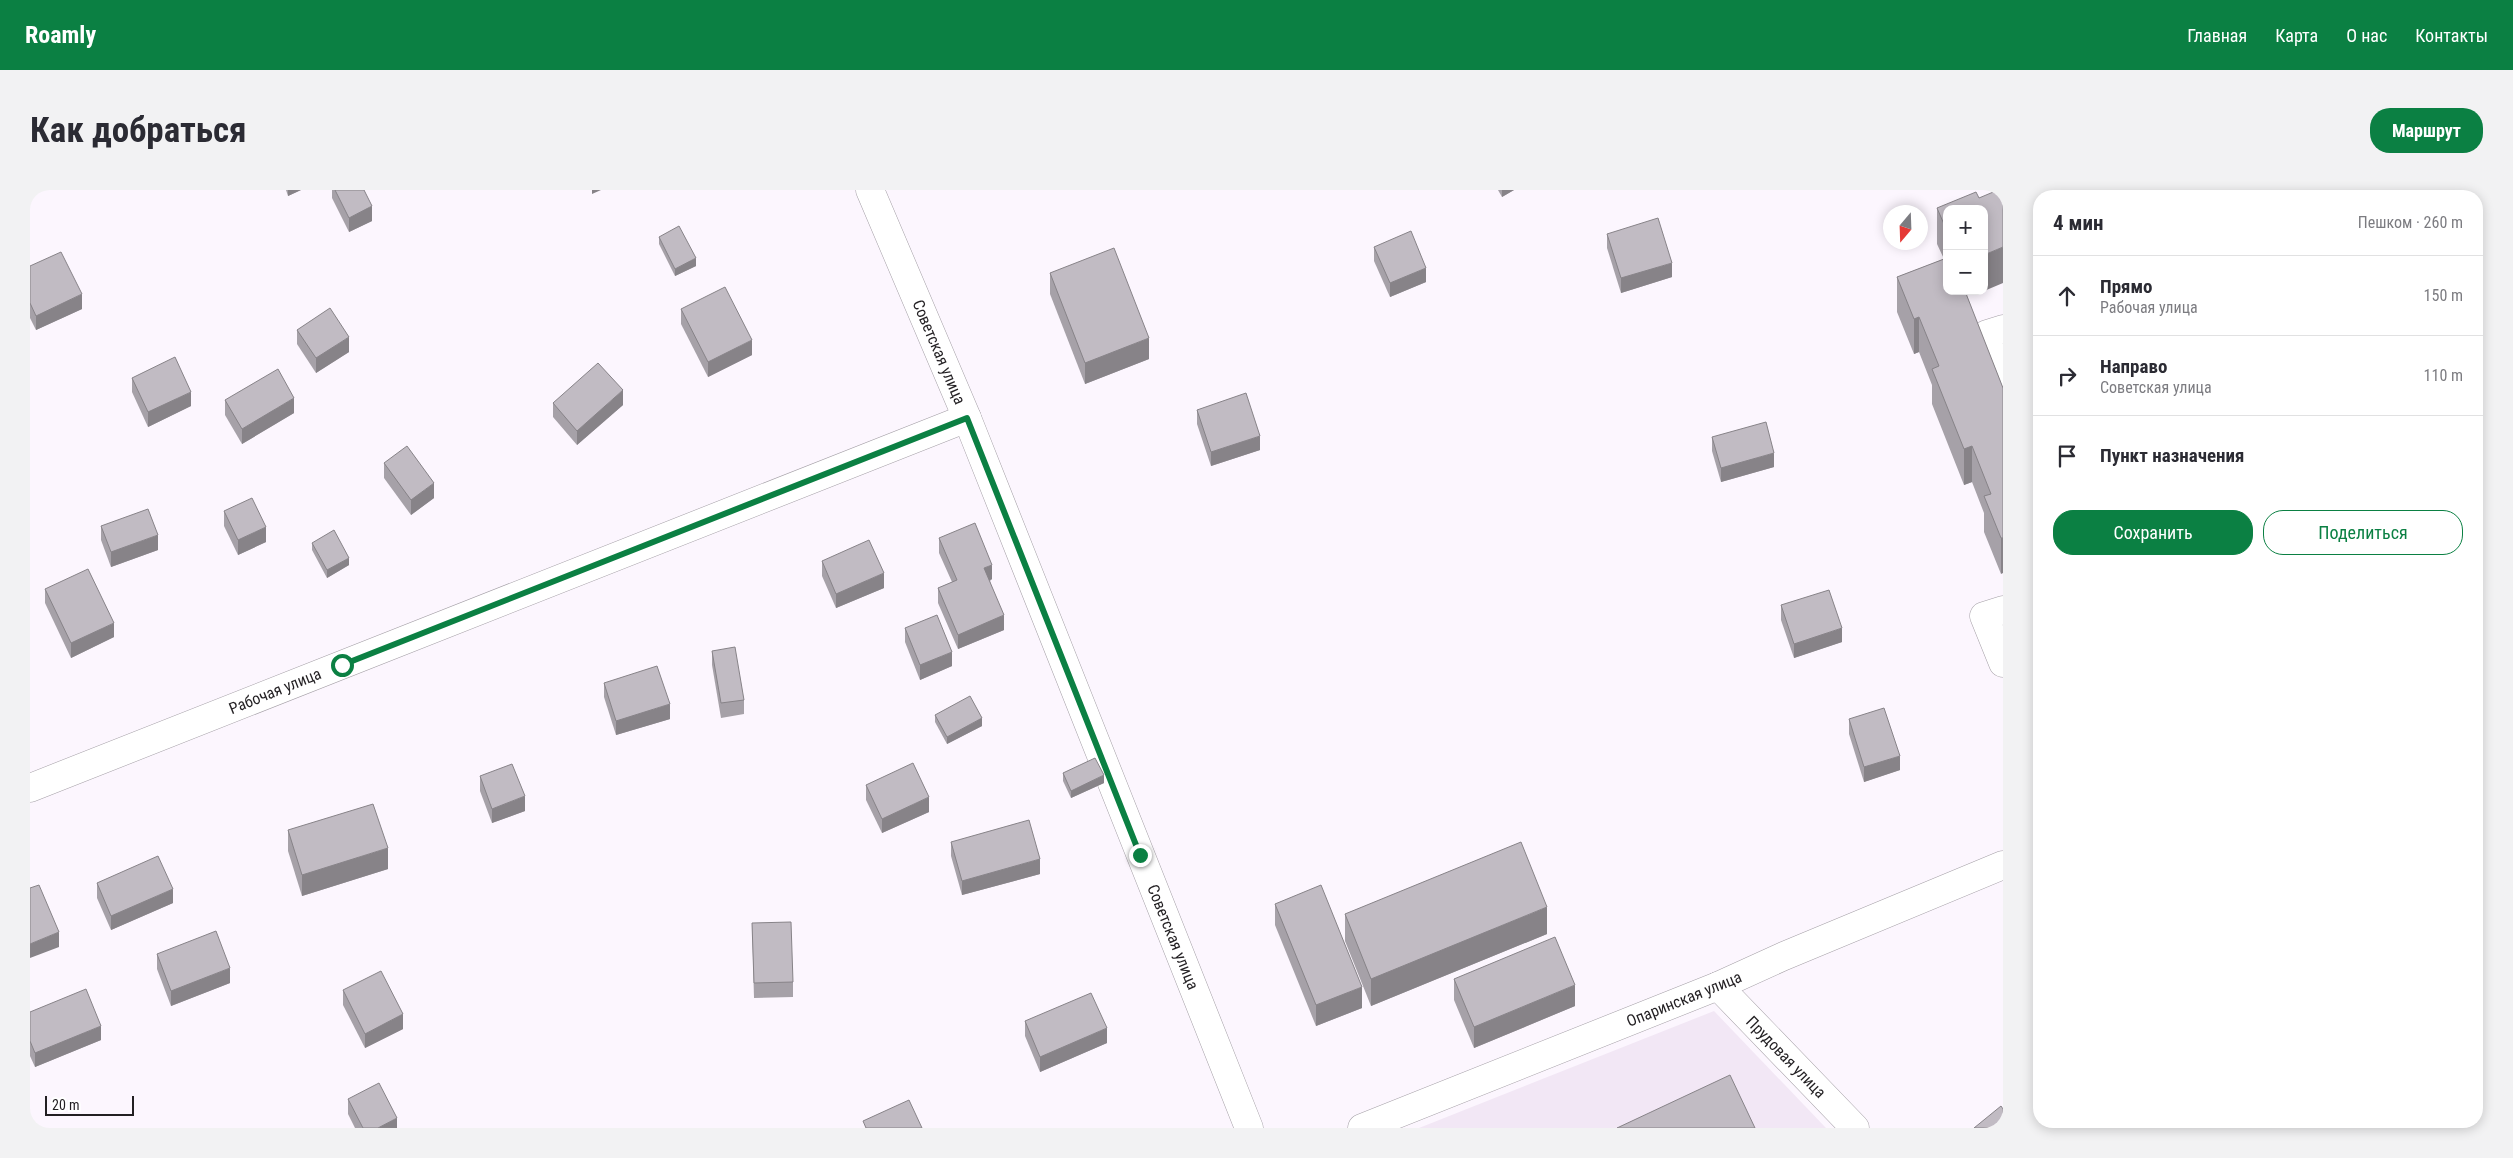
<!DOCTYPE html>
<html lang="ru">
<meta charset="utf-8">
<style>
:root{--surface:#fff;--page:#f2f2f3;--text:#2b2b33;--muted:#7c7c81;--line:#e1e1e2;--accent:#0b8043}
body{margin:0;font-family:"Roboto Condensed",sans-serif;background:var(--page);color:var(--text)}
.controls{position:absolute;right:15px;top:15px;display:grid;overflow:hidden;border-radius:10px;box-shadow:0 2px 12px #0003}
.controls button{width:45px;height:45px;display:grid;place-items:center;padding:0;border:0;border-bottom:1px solid var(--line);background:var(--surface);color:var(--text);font:25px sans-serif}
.compass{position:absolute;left:1853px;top:15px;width:45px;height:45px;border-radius:50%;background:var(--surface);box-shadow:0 2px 12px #0003;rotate:199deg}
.scale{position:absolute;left:15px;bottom:12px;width:89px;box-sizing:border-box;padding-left:5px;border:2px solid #221f22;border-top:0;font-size:14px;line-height:18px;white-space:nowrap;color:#221f22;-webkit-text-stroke:4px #fff;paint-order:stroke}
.stop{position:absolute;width:15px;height:15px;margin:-11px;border:4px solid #0b8043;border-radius:50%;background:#fff}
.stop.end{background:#0b8043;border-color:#fff;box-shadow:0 1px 5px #0008}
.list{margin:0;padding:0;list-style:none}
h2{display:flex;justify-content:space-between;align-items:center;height:65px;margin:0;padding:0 20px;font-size:21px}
h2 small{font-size:16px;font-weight:400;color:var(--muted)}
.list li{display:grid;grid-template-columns:32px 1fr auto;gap:15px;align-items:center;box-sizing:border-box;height:80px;padding:0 20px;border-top:1px solid var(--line)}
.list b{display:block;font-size:19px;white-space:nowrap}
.list p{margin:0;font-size:16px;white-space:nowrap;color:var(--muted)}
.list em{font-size:16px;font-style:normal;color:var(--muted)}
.actions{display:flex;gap:10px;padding:15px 20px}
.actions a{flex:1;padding:11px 0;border:1px solid var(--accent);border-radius:20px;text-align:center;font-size:18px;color:var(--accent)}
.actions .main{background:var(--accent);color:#fff}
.icon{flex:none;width:28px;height:28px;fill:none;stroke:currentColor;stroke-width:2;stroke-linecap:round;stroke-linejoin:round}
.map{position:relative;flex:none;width:1973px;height:938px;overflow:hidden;border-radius:20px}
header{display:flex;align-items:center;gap:30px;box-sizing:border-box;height:70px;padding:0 25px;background:var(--accent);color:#fff}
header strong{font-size:24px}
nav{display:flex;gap:28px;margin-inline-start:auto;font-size:18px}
.intro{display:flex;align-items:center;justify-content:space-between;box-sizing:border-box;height:120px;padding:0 30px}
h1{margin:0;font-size:35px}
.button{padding:12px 22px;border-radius:20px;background:var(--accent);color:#fff;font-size:18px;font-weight:700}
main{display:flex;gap:30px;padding:0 30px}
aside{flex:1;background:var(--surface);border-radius:20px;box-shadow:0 2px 12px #0003}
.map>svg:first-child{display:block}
.built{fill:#f2e7f5}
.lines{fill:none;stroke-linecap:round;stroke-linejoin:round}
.minor-casing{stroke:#a5a0a7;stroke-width:29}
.major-casing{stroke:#a5a0a7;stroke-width:29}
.minor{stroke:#fff;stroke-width:28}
.major{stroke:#fff;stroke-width:28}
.wall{fill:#a6a1a8}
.shaded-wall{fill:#878388}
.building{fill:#c1bbc3;stroke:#878388}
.route{stroke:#0b8043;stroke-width:6}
.labels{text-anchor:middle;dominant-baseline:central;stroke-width:4;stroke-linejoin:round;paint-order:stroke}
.street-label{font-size:16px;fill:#221f22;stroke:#fff}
</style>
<header>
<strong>Roamly</strong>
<nav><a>Главная</a><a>Карта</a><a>О нас</a><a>Контакты</a></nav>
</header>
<div class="intro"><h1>Как добраться</h1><a class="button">Маршрут</a></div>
<main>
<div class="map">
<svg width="1973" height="938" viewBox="0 0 1973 938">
<rect width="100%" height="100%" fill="#fcf6fe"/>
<path class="built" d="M1684 821 1796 938H1389Z"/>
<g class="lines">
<defs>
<g id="minor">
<path d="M840 0 937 228 1219 938"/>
<path d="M1973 139 1957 144 1973 187"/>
<path d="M1973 420 1954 426 1973 473"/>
<path d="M0 598 937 228"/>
<path d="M1688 796 1825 938"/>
</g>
<path id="major" d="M1332 938 1688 796 1754 766 1973 675"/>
</defs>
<use href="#minor" class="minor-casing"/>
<use href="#major" class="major-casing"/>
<use href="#minor" class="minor"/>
<use href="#major" class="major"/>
</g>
<g class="wall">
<path d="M256 0H271L258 6Z"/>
<path d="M302 0H334L342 31 319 42 302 8Z"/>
<path d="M1468 0H1484L1472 7Z"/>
<path d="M1907 18 1954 19H1917V101L1935 102 1973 198 1971 384 1954 342V323L1942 292 1934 295 1902 214V195L1889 162 1884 164 1867 122V87L1914 69 1907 54Z"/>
<path d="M1577 44 1642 87 1591 103 1577 58Z"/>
<path d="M629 47 666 76 645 86 629 54Z"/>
<path d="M1344 57 1396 92 1360 107 1344 71Z"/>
<path d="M0 76 52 119 6 140 0 128Z"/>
<path d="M1020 83 1119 169 1055 194 1020 104Z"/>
<path d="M651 119 722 165 678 187 651 134Z"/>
<path d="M267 140 319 162 286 183 267 154Z"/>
<path d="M102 188 161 216 118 237 102 202Z"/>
<path d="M195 210 264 223 212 254 195 225Z"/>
<path d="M523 213 593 215 547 255 523 227Z"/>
<path d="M1167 220 1230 260 1181 276 1167 234Z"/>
<path d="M1682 247 1744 277 1691 292 1682 261Z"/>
<path d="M354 273 404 308 381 325 354 288Z"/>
<path d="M194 321 236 352 208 365 194 336Z"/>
<path d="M71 336 128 360 81 377 71 350Z"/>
<path d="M909 348 962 389 960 391 974 440 928 459 908 413V398L922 392 909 363Z"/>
<path d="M282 353 319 375 297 388 282 360Z"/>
<path d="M792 371 854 398 806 418 792 386Z"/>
<path d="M15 399 84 447 41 468 15 413Z"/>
<path d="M1751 415 1812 452 1764 468 1751 430Z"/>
<path d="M875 438 922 476 890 490 875 452Z"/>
<path d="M682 461 714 510V524L691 528 682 475Z"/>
<path d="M574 493 640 529 586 545 574 507Z"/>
<path d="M905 525 952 536 917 554 905 532Z"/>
<path d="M1819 529 1870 580 1834 592 1819 544Z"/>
<path d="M1033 583 1074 593 1041 608 1033 591Z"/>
<path d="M450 586 495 621 462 633 450 601Z"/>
<path d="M836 595 899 622 852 643 836 610Z"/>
<path d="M258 640 358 679 272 706 258 661Z"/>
<path d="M921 652 1010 684 932 705 921 666Z"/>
<path d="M67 693 143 713 81 740 67 708Z"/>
<path d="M1245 714 1332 818 1286 836 1245 735Z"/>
<path d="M1315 724 1517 744 1341 816 1315 751Z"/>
<path d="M722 733 763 792V807L724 808Z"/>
<path d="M127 764 200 793 141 816 127 779Z"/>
<path d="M1424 789 1545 816 1444 858 1424 810Z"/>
<path d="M313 800 373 839 335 858 313 815Z"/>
<path d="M0 822 71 850 5 877 0 866Z"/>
<path d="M995 831 1077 853 1010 882 995 846Z"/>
<path d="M318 909 367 938H325L318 924Z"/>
</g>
<g class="shaded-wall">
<path d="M258 0H271L258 6Z"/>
<path d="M562 0H571L562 4Z"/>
<path d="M1472 0H1484L1472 7Z"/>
<path d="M342 16V31L319 42V28Z"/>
<path d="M1973 57V93L1954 101V65Z"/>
<path d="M666 68V76L645 86V79Z"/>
<path d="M1642 73V87L1591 103V88Z"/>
<path d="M1396 78V92L1360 107V93Z"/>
<path d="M1944 101H1953L1944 105Z"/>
<path d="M52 104V119L6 140V126Z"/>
<path d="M1889 127V162L1884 164V129Z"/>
<path d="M319 147V162L286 183V168Z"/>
<path d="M1119 148V169L1055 194V173Z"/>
<path d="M722 150V165L678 187V172Z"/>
<path d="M593 200V215L547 255V241Z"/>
<path d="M161 202V216L118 237V222Z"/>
<path d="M264 208V223L212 254V239Z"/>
<path d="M1230 246V260L1181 276V262Z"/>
<path d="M1942 256V292L1934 295V259Z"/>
<path d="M1744 263V277L1691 292V278Z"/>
<path d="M404 293V308L381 325V310Z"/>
<path d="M236 337V352L208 365V350Z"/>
<path d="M128 345V360L81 377V362Z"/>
<path d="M1971 348H1973V383L1971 384Z"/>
<path d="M319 368V375L297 388V380Z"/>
<path d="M962 375V389L954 393V378Z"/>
<path d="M854 383V398L806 418V404Z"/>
<path d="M974 425V440L928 459V445Z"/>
<path d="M84 433V447L41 468V453Z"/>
<path d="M1812 438V452L1764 468V454Z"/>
<path d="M922 462V476L890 490V475Z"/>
<path d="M640 514V529L586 545V531Z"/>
<path d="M952 528V536L917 554V547Z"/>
<path d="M1870 566V580L1834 592V577Z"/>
<path d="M1074 585V593L1041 608V601Z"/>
<path d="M495 606V621L462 633V619Z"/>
<path d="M899 607V622L852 643V629Z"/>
<path d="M358 658V679L272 706V685Z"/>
<path d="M1010 669V684L932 705V691Z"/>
<path d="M143 699V713L81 740V726Z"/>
<path d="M1517 717V744L1341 816V789Z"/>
<path d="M29 742V757L0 768V754Z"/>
<path d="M200 778V793L141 816V801Z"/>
<path d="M1545 795V816L1444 858V837Z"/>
<path d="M1332 797V818L1286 836V815Z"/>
<path d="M373 824V839L335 858V844Z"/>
<path d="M71 836V850L5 877V863Z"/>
<path d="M1077 838V853L1010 882V867Z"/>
<path d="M367 928V938H348Z"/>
</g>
<g class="building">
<path d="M305 0H334L342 16 319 28Z"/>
<path d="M1968 0H1973V57L1954 65V19H1917V41L1907 18 1946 2 1949 8Z"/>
<path d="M1628 28 1642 73 1591 88 1577 44Z"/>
<path d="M649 36 666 68 645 79 629 47Z"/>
<path d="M1381 41 1396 78 1360 93 1344 57Z"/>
<path d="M1084 58 1119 148 1055 173 1020 83Z"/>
<path d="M31 62 52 104 6 126 0 113V76Z"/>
<path d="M1914 69 1917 75V101H1935L1973 198V348H1971L1954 306 1961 304 1942 256 1934 259 1902 179 1909 176 1889 127 1884 129 1867 87Z"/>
<path d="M695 97 722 150 678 172 651 119Z"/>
<path d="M300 118 319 147 286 168 267 140Z"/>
<path d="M145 167 161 202 118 222 102 188Z"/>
<path d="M568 173 593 200 547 241 523 213Z"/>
<path d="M248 179 264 208 212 239 195 210Z"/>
<path d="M1216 203 1230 246 1181 262 1167 220Z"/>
<path d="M1736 232 1744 263 1691 278 1682 247Z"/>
<path d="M377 256 404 293 381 310 354 273Z"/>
<path d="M222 308 236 337 208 350 194 321Z"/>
<path d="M118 319 128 345 81 362 71 336Z"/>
<path d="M945 333 962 375 954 378 974 425 928 445 908 398 927 390 909 348Z"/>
<path d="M304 340 319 368 297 380 282 353Z"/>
<path d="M839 350 854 383 806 404 792 371Z"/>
<path d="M58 379 84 433 41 453 15 399Z"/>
<path d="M1799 400 1812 438 1764 454 1751 415Z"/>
<path d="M907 425 922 462 890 475 875 438Z"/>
<path d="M705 457 714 510 691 513 682 461Z"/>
<path d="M627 476 640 514 586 531 574 493Z"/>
<path d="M940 506 952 528 917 547 905 525Z"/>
<path d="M1854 518 1870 566 1834 577 1819 529Z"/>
<path d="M1065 568 1074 585 1041 601 1033 583Z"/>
<path d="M883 573 899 607 852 629 836 595Z"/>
<path d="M482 574 495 606 462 619 450 586Z"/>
<path d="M343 614 358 658 272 685 258 640Z"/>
<path d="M999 630 1010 669 932 691 921 652Z"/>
<path d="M1491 652 1517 717 1341 789 1315 724Z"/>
<path d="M128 666 143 699 81 726 67 693Z"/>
<path d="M9 695 29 742 0 754V698Z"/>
<path d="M1291 695 1332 797 1286 815 1245 714Z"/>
<path d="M761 732 763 792 724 793 722 733Z"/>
<path d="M186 741 200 778 141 801 127 764Z"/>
<path d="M1525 747 1545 795 1444 837 1424 789Z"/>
<path d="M351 781 373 824 335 844 313 800Z"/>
<path d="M56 799 71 836 5 863 0 851V822Z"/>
<path d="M1061 803 1077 838 1010 867 995 831Z"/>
<path d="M1700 885 1725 938H1587Z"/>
<path d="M349 893 367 928 348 938H333L318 909Z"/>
<path d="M879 910 892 938H836L833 931Z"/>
<path d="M1971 916 1973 919V938H1944Z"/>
</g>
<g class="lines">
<path class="route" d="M312 475 937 228 1110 665"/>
</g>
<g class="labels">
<g class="street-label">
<text transform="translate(909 162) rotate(67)">Советская улица</text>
<text transform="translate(245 501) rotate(-22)">Рабочая улица</text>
<text transform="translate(1143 747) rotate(68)">Советская улица</text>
<text transform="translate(1654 809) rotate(-22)">Опаринская улица</text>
<text transform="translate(1756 867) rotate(46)">Прудовая улица</text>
</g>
</g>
</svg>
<div class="controls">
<button>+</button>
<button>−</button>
</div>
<svg class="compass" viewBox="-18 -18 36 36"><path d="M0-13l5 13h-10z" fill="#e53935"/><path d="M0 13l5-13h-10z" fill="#7c7c81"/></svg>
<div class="scale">20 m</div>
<div class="stop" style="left:312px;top:475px"></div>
<div class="stop end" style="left:1110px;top:665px"></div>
</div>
<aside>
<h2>4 мин<small>Пешком · 260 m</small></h2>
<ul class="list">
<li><svg class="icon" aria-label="ahead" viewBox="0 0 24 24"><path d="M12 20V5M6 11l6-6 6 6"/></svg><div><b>Прямо</b><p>Рабочая улица</p></div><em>150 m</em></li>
<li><svg class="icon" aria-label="right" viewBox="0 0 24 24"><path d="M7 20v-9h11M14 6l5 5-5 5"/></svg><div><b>Направо</b><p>Советская улица</p></div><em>110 m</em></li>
<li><svg class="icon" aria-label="arrive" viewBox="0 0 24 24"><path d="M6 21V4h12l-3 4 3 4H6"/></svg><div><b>Пункт назначения</b></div></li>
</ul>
<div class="actions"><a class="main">Сохранить</a><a>Поделиться</a></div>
</aside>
</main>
